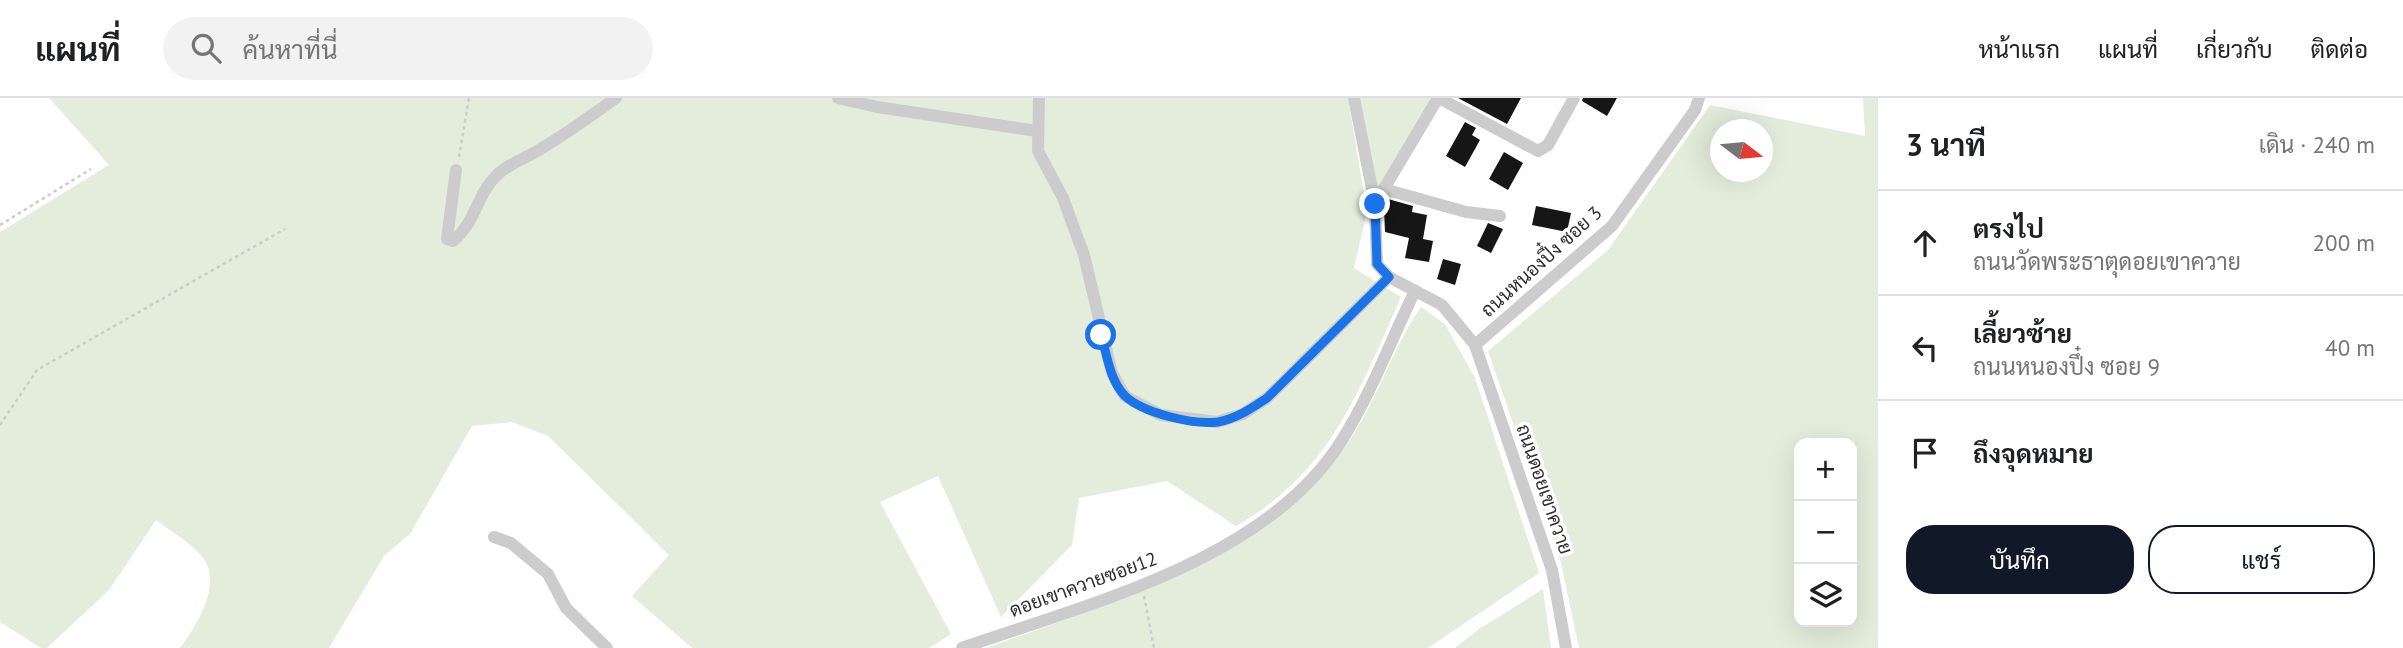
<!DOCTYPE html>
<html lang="th">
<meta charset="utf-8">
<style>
:root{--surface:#fff;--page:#f2f2f2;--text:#202124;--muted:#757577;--line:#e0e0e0;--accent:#111827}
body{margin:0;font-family:"PT Sans",Sarabun,sans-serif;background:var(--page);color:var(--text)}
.controls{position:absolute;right:21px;bottom:21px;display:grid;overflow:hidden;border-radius:14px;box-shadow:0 7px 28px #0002}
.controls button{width:63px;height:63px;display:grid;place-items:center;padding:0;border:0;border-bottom:2px solid var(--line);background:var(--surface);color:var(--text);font:35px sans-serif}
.compass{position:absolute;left:1710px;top:21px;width:63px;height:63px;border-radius:50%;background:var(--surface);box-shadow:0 7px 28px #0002;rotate:106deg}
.stop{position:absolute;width:21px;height:21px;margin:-16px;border:5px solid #1a73e8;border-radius:50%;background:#fff}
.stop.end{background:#1a73e8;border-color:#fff;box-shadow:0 2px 7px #0008}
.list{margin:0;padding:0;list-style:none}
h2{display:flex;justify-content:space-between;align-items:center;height:91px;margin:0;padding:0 28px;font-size:30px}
h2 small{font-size:23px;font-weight:400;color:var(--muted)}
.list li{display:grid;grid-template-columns:46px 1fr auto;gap:21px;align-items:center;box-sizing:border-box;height:105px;padding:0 28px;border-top:2px solid var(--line)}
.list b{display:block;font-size:26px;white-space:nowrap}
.list p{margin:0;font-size:23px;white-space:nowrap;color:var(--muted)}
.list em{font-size:23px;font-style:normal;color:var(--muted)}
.actions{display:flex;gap:14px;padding:21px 28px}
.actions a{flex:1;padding:16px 0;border:2px solid var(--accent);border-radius:28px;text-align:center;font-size:24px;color:var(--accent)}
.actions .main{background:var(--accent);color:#fff}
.icon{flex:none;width:38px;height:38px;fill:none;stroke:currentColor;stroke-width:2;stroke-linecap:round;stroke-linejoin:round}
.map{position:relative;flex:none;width:1878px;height:550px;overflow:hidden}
header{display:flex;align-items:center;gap:42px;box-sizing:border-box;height:98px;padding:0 35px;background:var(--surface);border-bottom:2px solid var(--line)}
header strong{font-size:33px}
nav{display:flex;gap:38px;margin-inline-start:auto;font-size:24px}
.search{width:490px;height:63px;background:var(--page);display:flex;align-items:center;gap:18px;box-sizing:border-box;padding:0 24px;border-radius:38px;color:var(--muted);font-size:26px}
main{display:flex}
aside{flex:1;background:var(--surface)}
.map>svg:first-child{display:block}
.green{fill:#e4eddc;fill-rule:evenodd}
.building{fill:#161616}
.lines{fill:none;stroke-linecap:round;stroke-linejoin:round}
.path{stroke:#ccc;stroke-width:2.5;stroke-dasharray:3.5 3.5;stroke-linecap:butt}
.minor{stroke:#ccc;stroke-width:12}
.route{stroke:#1a73e8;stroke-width:9}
.labels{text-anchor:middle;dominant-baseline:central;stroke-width:7;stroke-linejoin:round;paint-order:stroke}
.street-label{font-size:19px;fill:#2f2f2f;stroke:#fff}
</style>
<header>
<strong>แผนที่</strong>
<div class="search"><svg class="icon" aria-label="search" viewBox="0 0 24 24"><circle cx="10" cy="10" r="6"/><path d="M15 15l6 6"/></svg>ค้นหาที่นี่</div>
<nav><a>หน้าแรก</a><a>แผนที่</a><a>เกี่ยวกับ</a><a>ติดต่อ</a></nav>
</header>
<main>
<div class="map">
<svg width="1878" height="550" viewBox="0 0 1878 550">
<rect width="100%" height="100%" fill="#fff"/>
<g class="green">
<path d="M49 0H1348L1367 114 1354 170 1401 199C1359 293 1331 374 1236 428L1167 383 1079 400 1072 447 1001 519 938 378 880 404 951 536 929 550H692L632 498 669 457 548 338 512 324 472 328 410 436 384 458 329 550H180C196 529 223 486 203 460 192 445 170 433 156 422L109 492 47 550H41L0 524V134L109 67Z"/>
<path d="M1354 0H1434L1375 106Z"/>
<path d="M1863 0H1878V550H1579L1561 465 1488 253 1608 152 1710 7 1865 38ZM1720 32H1762V74H1720ZM1799 345H1852V524H1799Z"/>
<path d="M1421 209 1445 226 1475 280 1539 475 1428 550H986C1111 504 1257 465 1342 353 1375 310 1390 254 1421 209Z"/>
<path d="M1543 491 1551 550H1455L1479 531Z"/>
</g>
<g class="building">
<path d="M1458 0H1521L1507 26Z"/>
<path d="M1583 0H1617L1607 18 1582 3Z"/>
<path d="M1465 24 1476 30 1472 37 1480 42 1465 69 1446 58Z"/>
<path d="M1504 54 1523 65 1508 92 1489 81Z"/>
<path d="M1388 101 1413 108 1412 114 1427 117 1423 141 1433 143 1429 164 1405 160 1409 140 1385 134 1384 110Z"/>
<path d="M1536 108 1571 115 1567 134 1532 127Z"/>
<path d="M1488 125 1503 131 1491 155 1477 148Z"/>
<path d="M1443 161 1461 166 1455 187 1437 181Z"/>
</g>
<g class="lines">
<g class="path">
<path d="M459 59 469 0"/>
<path d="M0 127 91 71"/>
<path d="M0 327 37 272 285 131"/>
<path d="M1144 498 1154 550"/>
</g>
<g class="minor">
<path d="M838 0 877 9 1037 33"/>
<path d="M1039 0 1038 53 1063 100 1084 157 1112 275 1125 298 1161 317 1217 324 1243 316 1267 300 1389 179"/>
<path d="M1354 0 1375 106 1377 166 1389 179 1442 207 1475 247 1552 472 1566 550"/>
<path d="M1439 0 1538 53 1548 47 1574 0"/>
<path d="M456 72 447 141 453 143C477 123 476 97 497 77 508 66 526 60 539 52 566 36 591 18 616 0"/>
<path d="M1384 91 1466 114 1500 118"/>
<path d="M1375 106 1438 0"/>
<path d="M1475 247 1612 128 1695 12 1699 0"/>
<path d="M494 439 511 445 548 476 566 510 607 550"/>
<path d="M962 550C1088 506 1268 462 1342 342 1371 296 1391 242 1415 193"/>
</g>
</g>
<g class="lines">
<path class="route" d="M1101 237C1107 257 1110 283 1125 298 1143 315 1193 327 1218 324 1236 321 1252 310 1267 300L1389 179 1377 166 1375 106"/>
</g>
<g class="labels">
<g class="street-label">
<text transform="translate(1541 163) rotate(-42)">ถนนหนองปึ๋ง ซอย 3</text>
<text transform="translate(1545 391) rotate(71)">ถนนดอยเขาควาย</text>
<text transform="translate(1083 486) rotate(-20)">ดอยเขาควายซอย12</text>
</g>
</g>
</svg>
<div class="controls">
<button>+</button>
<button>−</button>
<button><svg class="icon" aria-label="layers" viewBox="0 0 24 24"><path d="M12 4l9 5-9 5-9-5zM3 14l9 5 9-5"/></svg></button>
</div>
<svg class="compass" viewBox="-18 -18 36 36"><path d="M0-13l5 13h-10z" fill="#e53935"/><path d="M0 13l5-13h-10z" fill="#757577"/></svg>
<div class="stop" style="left:1101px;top:237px"></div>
<div class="stop end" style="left:1375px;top:106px"></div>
</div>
<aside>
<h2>3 นาที<small>เดิน · 240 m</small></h2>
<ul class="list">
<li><svg class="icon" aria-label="ahead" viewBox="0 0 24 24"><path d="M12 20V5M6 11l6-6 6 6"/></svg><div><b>ตรงไป</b><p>ถนนวัดพระธาตุดอยเขาควาย</p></div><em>200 m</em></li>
<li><svg class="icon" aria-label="left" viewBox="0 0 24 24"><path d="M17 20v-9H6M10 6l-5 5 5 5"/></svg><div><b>เลี้ยวซ้าย</b><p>ถนนหนองปึ๋ง ซอย 9</p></div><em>40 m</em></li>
<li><svg class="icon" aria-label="arrive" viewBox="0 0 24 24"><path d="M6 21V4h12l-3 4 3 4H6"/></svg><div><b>ถึงจุดหมาย</b></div></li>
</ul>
<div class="actions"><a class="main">บันทึก</a><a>แชร์</a></div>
</aside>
</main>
